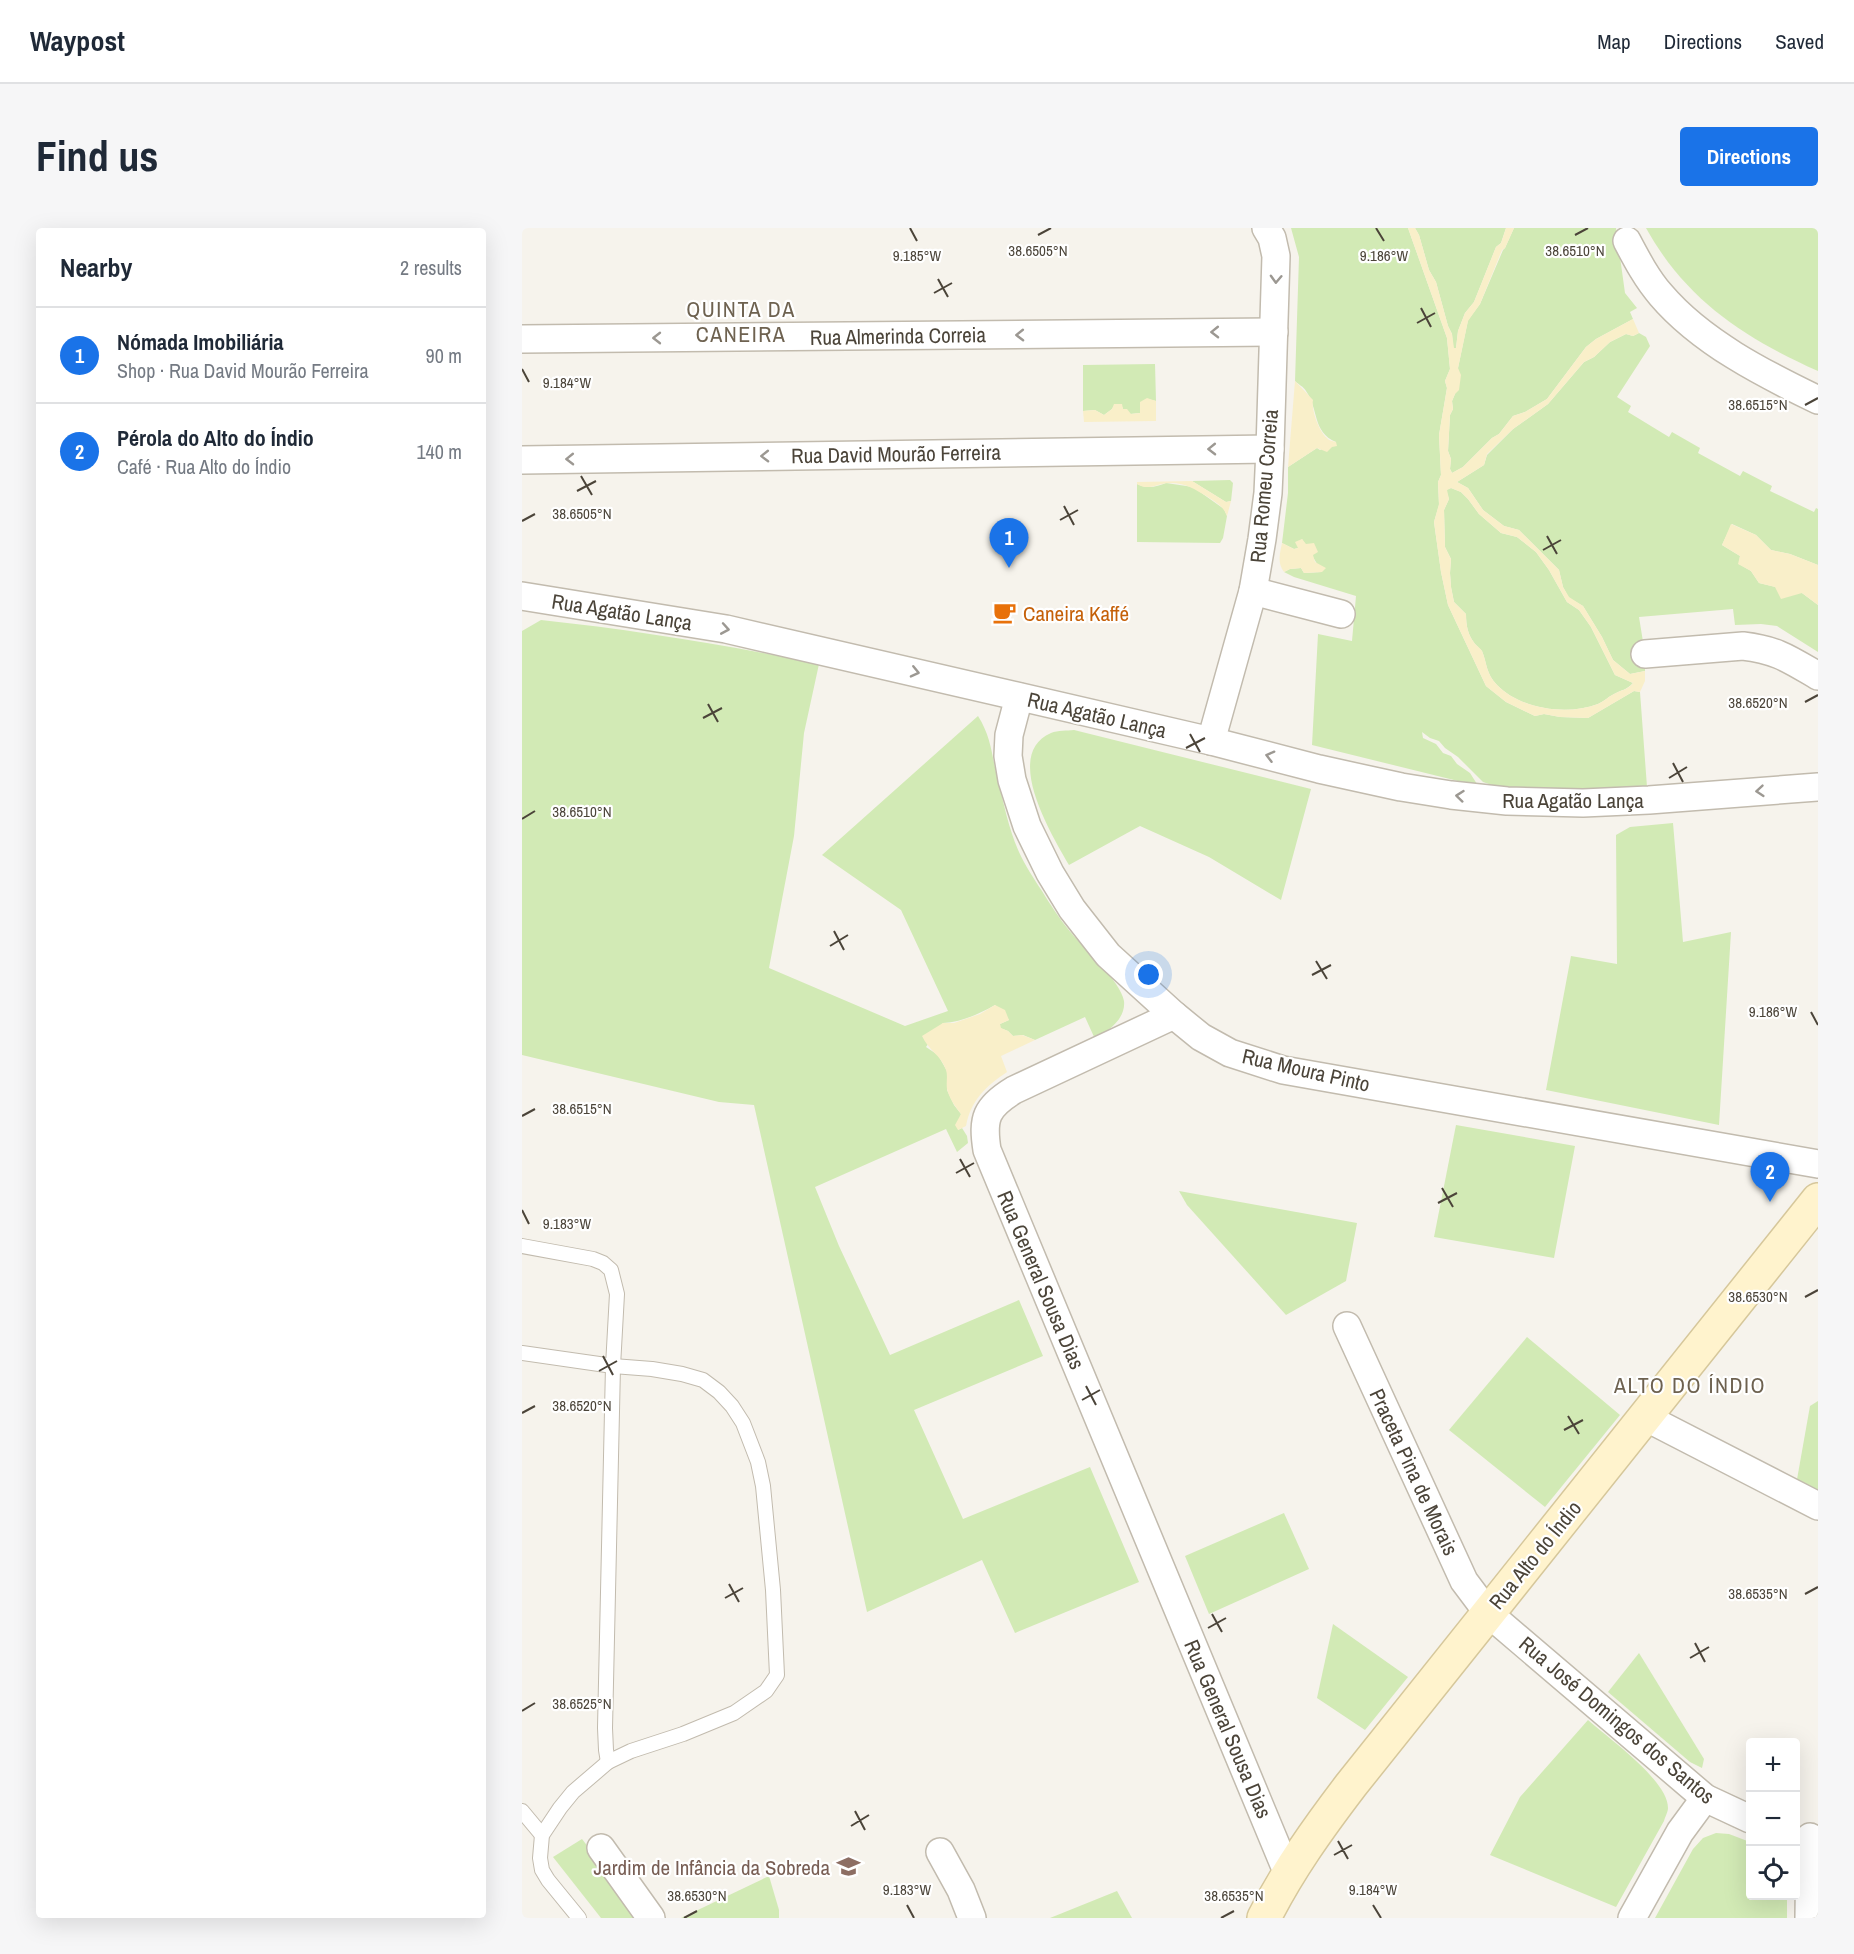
<!DOCTYPE html>
<meta charset="utf-8">
<style>
:root{--surface:#fff;--page:#f6f6f7;--text:#1f2937;--muted:#747a83;--line:#e0e1e3;--accent:#1a73e8}
body{margin:0;font-family:"Archivo Narrow",sans-serif;background:var(--page);color:var(--text)}
.controls{position:absolute;right:18px;bottom:18px;display:grid;overflow:hidden;border-radius:6px;box-shadow:0 6px 24px #0002}
.controls button{width:54px;height:54px;display:grid;place-items:center;padding:0;border:0;border-bottom:2px solid var(--line);background:var(--surface);color:var(--text);font:30px sans-serif}
.you{position:absolute;left:627px;top:747px;width:21px;height:21px;margin:-15px;border:4px solid #fff;border-radius:50%;background:#1a73e8;box-shadow:0 0 0 9px #1a73e833}
.badge{display:grid;place-items:center;width:39px;height:39px;border-radius:50%;background:var(--accent);color:#fff;font-size:20px;font-weight:700}
.pin{position:absolute;translate:-50% -50px;filter:drop-shadow(0 2px 3px #0008)}
.pin::after{content:'';position:absolute;top:32px;width:21px;height:18px;background:inherit;clip-path:polygon(0 0,100% 0,50% 100%)}
.list{margin:0;padding:0;list-style:none}
h2{display:flex;justify-content:space-between;align-items:center;height:78px;margin:0;padding:0 24px;font-size:26px}
h2 small{font-size:20px;font-weight:400;color:var(--muted)}
.list li{display:grid;grid-template-columns:39px 1fr auto;gap:18px;align-items:center;box-sizing:border-box;height:96px;padding:0 24px;border-top:2px solid var(--line)}
.list b{display:block;font-size:22px;white-space:nowrap}
.list p{margin:0;font-size:20px;white-space:nowrap;color:var(--muted)}
.list em{font-size:20px;font-style:normal;color:var(--muted)}
.icon{flex:none;width:33px;height:33px;fill:none;stroke:currentColor;stroke-width:2;stroke-linecap:round;stroke-linejoin:round}
.map{position:relative;flex:none;width:1296px;height:1690px;overflow:hidden;border-radius:6px}
header{display:flex;align-items:center;gap:36px;box-sizing:border-box;height:84px;padding:0 30px;background:var(--surface);border-bottom:2px solid var(--line)}
header strong{font-size:28px}
nav{display:flex;gap:33px;margin-inline-start:auto;font-size:21px}
.intro{display:flex;align-items:center;justify-content:space-between;box-sizing:border-box;height:144px;padding:0 36px}
h1{margin:0;font-size:42px}
.button{padding:15px 27px;border-radius:6px;background:var(--accent);color:#fff;font-size:21px;font-weight:700}
main{display:flex;gap:36px;padding:0 36px}
aside{flex:1;background:var(--surface);border-radius:6px;box-shadow:0 6px 24px #0002}
.map>svg:first-child{display:block}
.green{fill:#d2eab5}
.sand{fill:#f9efc9;fill-rule:evenodd}
.lines{fill:none;stroke-linecap:round;stroke-linejoin:round}
.lane-casing{stroke:#c2bbae;stroke-width:16}
.street-casing{stroke:#c2bbae;stroke-width:30}
.secondary-casing{stroke:#d6c79b;stroke-width:36}
.lane{stroke:#fff;stroke-width:14}
.street{stroke:#fff;stroke-width:27}
.secondary{stroke:#fff3cd;stroke-width:33}
.oneway{stroke:#9c9892}
.ticks{fill:none;stroke:#4b4439;stroke-width:2}
.labels{text-anchor:middle;dominant-baseline:central;stroke-width:4.5;stroke-linejoin:round;paint-order:stroke}
.street-label{font-size:21px;fill:#4b4439;stroke:#fff}
.food-label{font-size:21px;fill:#c56008;stroke:#fff;text-anchor:start}
.education-label{font-size:21px;fill:#785e54;stroke:#fff;text-anchor:end}
.neighbourhood-label{font-size:22px;letter-spacing:1.5px;fill:#6e6250;stroke:#fff}
.ticks-label{font-size:15px;text-anchor:middle;fill:#4b4439;stroke:#fff;stroke-width:4.5;stroke-linejoin:round;paint-order:stroke}
</style>
<header>
<strong>Waypost</strong>
<nav><a>Map</a><a>Directions</a><a>Saved</a></nav>
</header>
<div class="intro"><h1>Find us</h1><a class="button">Directions</a></div>
<main>
<aside>
<h2>Nearby<small>2 results</small></h2>
<ul class="list">
<li><span class="badge">1</span><div><b>Nómada Imobiliária</b><p>Shop · Rua David Mourão Ferreira</p></div><em>90 m</em></li>
<li><span class="badge">2</span><div><b>Pérola do Alto do Índio</b><p>Café · Rua Alto do Índio</p></div><em>140 m</em></li>
</ul>
</aside>
<div class="map">
<svg width="1296" height="1690" viewBox="0 0 1296 1690">
<rect width="100%" height="100%" fill="#f6f3ec"/>
<g class="green">
<path d="M769 0H886L925 110 928 141 923 153 925 160 917 207 919 247 916 254 917 277 912 294 919 344 926 377 964 458 984 474 1013 488 1022 486 1038 489 1066 490 1112 463 1118 464 1125 559 1057 562H1019L973 558 961 554 936 529 923 520 917 513 908 510 900 504 901 510 914 516 921 525 929 528 935 536 948 545 955 556 936 553 790 517 796 406 830 413 834 368 772 349 762 344 768 341 779 340 782 345 800 344 780 311 776 320 772 321 760 315 766 265V239L795 220 798 222 814 214C790 204 797 181 784 163 782 159 776 156 773 153L777 29Z"/>
<path d="M893 0H984L979 15 974 19 952 74 943 85 936 103 934 120H931L930 106 926 98 914 54 907 42 897 7Z"/>
<path d="M992 0H1094L1103 65 1115 80 1108 84 1111 91 1074 111 1064 119 1025 171 1003 184 991 188 977 206 970 210 941 239 930 245 928 241 929 231 926 223 928 187 931 181 930 173 933 166 936 140 946 92 958 76 981 22 983 20Z"/>
<path d="M1124 0H1296V143C1222 110 1164 72 1124 0Z"/>
<path d="M1117 105 1124 109 1128 118 1095 169 1109 178 1106 184 1147 209 1150 204 1178 220 1176 225 1218 248 1221 243 1250 258 1248 263 1292 284 1294 280 1296 281V337L1268 326 1249 322 1234 307 1210 296 1200 317 1218 328 1217 336 1229 343 1237 355 1280 365 1296 377V424L1255 398 1239 396 1213 397 1211 381 1117 389 1123 426V443L1108 446 1091 432 1080 409 1061 378 1047 370 1041 359 1037 342 997 302 982 298 961 282 946 260 935 254 962 237 965 227 991 201 1026 176 1062 134 1072 129 1088 114 1104 106 1111 108Z"/>
<path d="M633 136 634 173 625 171 618 185 608 186 601 181 599 176H593L590 181 582 187 573 182 561 183V137Z"/>
<path d="M708 252 711 255 709 273 704 274 670 253Z"/>
<path d="M644 255 671 259 702 281 705 288 701 310 698 315 615 314V256C624 261 635 259 644 255Z"/>
<path d="M929 260 939 264 946 271 957 286 979 305 995 309 1014 324 1027 342 1045 374 1057 382 1069 399 1093 447 1111 455C1105 462 1099 462 1092 466 1086 469 1081 474 1076 476 1045 488 998 481 975 457 964 446 965 435 960 423 959 422 955 418 953 416 946 407 944 398 944 386L932 374 929 359 928 345 929 331 923 319 922 282 927 271 924 262Z"/>
<path d="M19 392C113 402 204 417 297 436L282 505 272 608 247 740 383 798 426 783 379 682 300 627 456 488C470 510 470 530 476 553 482 576 487 602 497 624 503 637 512 651 520 663 528 676 537 690 546 701 560 719 599 753 602 773 604 791 586 803 573 811L563 789 513 812 501 807 491 808 486 803 478 800V796L487 792 473 777C457 786 440 794 421 795L404 819 416 827 425 843V862L432 877 439 886 436 902 440 900 445 908 446 915 435 924 424 901 293 959 317 1018 368 1127 497 1072 521 1128 392 1182 441 1291 568 1239 617 1354 493 1405 460 1332 345 1384 232 877 197 874 0 827V403Z"/>
<path d="M552 502 789 561 759 672 687 629 618 598 547 637C530 607 480 526 529 505 536 502 545 503 552 502Z"/>
<path d="M1151 595 1161 714 1209 704 1197 897 1024 862 1049 728 1095 736 1094 607 1108 599Z"/>
<path d="M934 897 1053 918 1032 1030 912 1009Z"/>
<path d="M657 963 835 995 824 1053 764 1087 665 977Z"/>
<path d="M1005 1109 1098 1187 1023 1279 927 1202Z"/>
<path d="M1296 1173V1264L1274 1257 1288 1178Z"/>
<path d="M762 1285 787 1341 687 1386 663 1328Z"/>
<path d="M811 1396 886 1449 843 1502 795 1470Z"/>
<path d="M1117 1425 1182 1531 1180 1540 1168 1534 1086 1464Z"/>
<path d="M1066 1492C1086 1510 1146 1552 1146 1580 1146 1584 1143 1589 1142 1593L1094 1679 968 1627 998 1569Z"/>
<path d="M1194 1605 1207 1606 1228 1614V1668H1265V1690H1133L1171 1621 1181 1610Z"/>
<path d="M60 1611 94 1655 115 1690H79L31 1629Z"/>
<path d="M247 1648 257 1682V1690H159Z"/>
<path d="M595 1663 610 1690H528Z"/>
</g>
<g class="sand">
<path d="M886 0H893L897 7 907 42 914 54 926 98 930 106 932 120H934L936 103 943 85 952 74 974 19 979 15 984 0H992L983 20 980 22 958 76 946 93 936 140 939 147 937 162 933 166 930 173 931 181 928 187 926 223 929 231 928 241 930 245 941 239 970 210 977 206 991 188 1003 184 1025 171 1064 119 1074 111 1111 91 1117 105 1111 108 1104 106 1088 114 1072 129 1062 134 1026 176 991 201 965 226 962 237 935 254 946 260 961 282 982 298 997 302 1037 342 1041 359 1047 369 1061 378 1080 409 1091 432 1108 446 1123 443V453L1118 464 1112 463 1066 490 1038 489 1022 486 1013 488 984 474 964 458 926 377 919 344 912 294 917 276 916 254 919 247 917 207 925 160 923 153 928 141 925 110ZM929 260 939 264 946 271 957 286 979 305 995 309 1014 324 1027 342 1045 374 1057 382 1069 399 1093 447 1111 455C1106 462 1099 462 1092 466 1086 469 1081 474 1076 476 1045 488 998 481 975 457 964 446 965 435 960 423 959 421 955 418 953 416 946 407 944 398 944 386L932 374 929 359 928 345 929 331 923 319 922 282 927 271 925 262Z"/>
<path d="M773 153 791 172C789 181 797 204 805 210 807 213 811 213 814 214L815 218 810 219 805 224 795 220 766 239Z"/>
<path d="M625 170 634 173V193L562 194 561 183 573 182 582 187 590 181 592 176H600L601 181H605L609 186 618 185V174Z"/>
<path d="M670 253 704 274 709 273 705 288C701 278 695 275 686 269 672 261 663 254 646 255 634 256 627 263 615 256V254Z"/>
<path d="M1209 296 1234 307 1249 322 1268 326 1296 337V377L1280 365 1259 371 1253 359 1237 355 1229 343 1216 336 1218 328 1200 317Z"/>
<path d="M780 311 784 316 792 315 796 324 791 327 793 334 804 340 800 344 782 345 779 340 768 341 762 344C755 335 758 325 760 315L772 321 776 320 773 314Z"/>
<path d="M473 777 483 782 487 792 478 796 479 800 486 803 491 808 500 807 513 812 479 828 485 844C464 858 449 872 444 898L436 902 433 897 439 886C433 878 427 870 425 861 424 854 426 848 424 842 419 827 406 822 400 808L421 795H432L458 786Z"/>
</g>
<g class="lines">
<defs>
<g id="lane">
<path d="M0 1018 71 1031 81 1035 89 1042 95 1066 91 1138 83 1500 84 1522 86 1534"/>
<path d="M0 1125 91 1138 130 1141 160 1146 181 1152 197 1164 210 1178 221 1195 236 1234 241 1258 251 1362 255 1447 244 1463 212 1485 161 1506 109 1523 86 1534 51 1564 38 1580 20 1607 18 1630 20 1642 26 1652 57 1690"/>
<path d="M0 1583 20 1607"/>
</g>
<g id="street">
<path d="M1105 13C1115 32 1125 51 1139 67 1179 114 1242 146 1296 172"/>
<path d="M0 111 752 104"/>
<path d="M0 232 748 221"/>
<path d="M731 363 819 386"/>
<path d="M0 368 204 401 689 513 797 541 879 559 929 567 985 573 1061 575 1127 572 1296 559"/>
<path d="M1123 426 1221 418C1255 422 1267 431 1296 448"/>
<path d="M497 469 487 507 486 528 490 552 505 598 528 645 550 681 586 727 652 787 679 809 708 825 761 842 1296 936"/>
<path d="M689 513 731 363 740 311 746 265 748 221 754 28 750 10 744 0"/>
<path d="M652 787 492 862C464 879 460 890 465 922L766 1646"/>
<path d="M825 1098 942 1353 966 1385 1183 1570 1228 1591"/>
<path d="M1123 1189 1296 1278"/>
<path d="M79 1620 129 1690"/>
<path d="M418 1624 439 1662 450 1690"/>
<path d="M1110 1690 1158 1604 1183 1570"/>
<path d="M1287 1690 1288 1609"/>
</g>
<path id="secondary" d="M742 1690C766 1642 797 1599 829 1557L1296 972"/>
</defs>
<use href="#lane" class="lane-casing"/>
<use href="#street" class="street-casing"/>
<use href="#secondary" class="secondary-casing"/>
<use href="#lane" class="lane"/>
<use href="#street" class="street"/>
<use href="#secondary" class="secondary"/>
</g>
<defs><path id="oneway-chevron" d="M-2-3.5L2.5 0L-2 3.5" fill="none" stroke-width="1.6" stroke-linecap="round" stroke-linejoin="round" transform="scale(1.5)"/></defs>
<g class="oneway">
<use href="#oneway-chevron" transform="translate(754 51) rotate(92)"/>
<use href="#oneway-chevron" transform="translate(693 104) rotate(179)"/>
<use href="#oneway-chevron" transform="translate(498 107) rotate(179)"/>
<use href="#oneway-chevron" transform="translate(135 110) rotate(180)"/>
<use href="#oneway-chevron" transform="translate(690 221) rotate(179)"/>
<use href="#oneway-chevron" transform="translate(243 228) rotate(179)"/>
<use href="#oneway-chevron" transform="translate(48 231) rotate(179)"/>
<use href="#oneway-chevron" transform="translate(203 401) rotate(10)"/>
<use href="#oneway-chevron" transform="translate(393 444) rotate(13)"/>
<use href="#oneway-chevron" transform="translate(748 528) rotate(-165)"/>
<use href="#oneway-chevron" transform="translate(1238 563) rotate(175)"/>
<use href="#oneway-chevron" transform="translate(938 568) rotate(-174)"/>
</g>
<path class="ticks" d="M388 0 395 13M854 0 862 13M516 7 529 0M1053 7 1066 0M416 51 426 69M412 65 430 55M899 80 909 99M895 95 913 85M0 141 7 154M1283 177 1296 170M59 248 70 267M55 263 74 253M542 278 552 297M538 292 556 282M0 293 13 286M1025 308 1035 326M1021 322 1039 312M1283 474 1296 467M186 476 196 494M181 490 200 480M668 506 678 524M664 520 683 510M1151 535 1161 554M1147 550 1165 539M0 591 13 583M312 703 322 722M308 718 326 707M794 733 805 751M790 747 809 737M1289 784 1296 797M0 888 13 881M438 931 448 949M434 945 452 935M920 960 931 979M916 975 935 965M0 982 7 996M1283 1069 1296 1062M81 1128 91 1147M77 1143 95 1133M564 1158 574 1177M560 1172 578 1162M0 1185 13 1178M1046 1188 1057 1206M1042 1202 1061 1192M207 1356 217 1374M1283 1366 1296 1359M203 1370 221 1360M690 1386 700 1404M686 1400 704 1390M1173 1415 1183 1434M1168 1430 1187 1419M0 1483 13 1475M333 1583 343 1602M329 1598 347 1587M816 1613 826 1631M812 1627 830 1617M385 1677 392 1690M851 1677 859 1690M162 1690 175 1683M699 1690 712 1683"/>
<defs>
<symbol id="cafe-bare" viewBox="-9 -9 18 18"><path d="M-5.5-4.5H6V0H3Q3 3.5 0 3.5H-2.5Q-5.5 3.5-5.5 0ZM3-3.2v2h1.7v-2ZM-6 4.5H4V6H-6Z" fill="#e8710a" stroke="#fff" stroke-width="2.5" paint-order="stroke"/></symbol>
<symbol id="school-bare" viewBox="-9 -9 18 18"><path d="M0-5L7-2L0 1L-7-2ZM-4 1L0 2.5L4 1V4Q0 6-4 4Z" fill="#8d6e63" stroke="#fff" stroke-width="2.5" paint-order="stroke"/></symbol>
</defs>
<g fill-rule="evenodd">
<use href="#cafe-bare" x="466" y="368" width="33" height="33"/>
<use href="#school-bare" x="310" y="1622" width="33" height="33"/>
</g>
<g class="labels">
<g class="street-label">
<text transform="translate(376 108) rotate(-1)">Rua Almerinda Correia</text>
<text transform="translate(374 226) rotate(-1)">Rua David Mourão Ferreira</text>
<text transform="translate(742 258) rotate(-85)">Rua Romeu Correia</text>
<text transform="translate(100 384) rotate(9)">Rua Agatão Lança</text>
<text transform="translate(575 487) rotate(13)">Rua Agatão Lança</text>
<text x="1051" y="572">Rua Agatão Lança</text>
<text transform="translate(784 842) rotate(13)">Rua Moura Pinto</text>
<text transform="translate(519 1052) rotate(67)">Rua General Sousa Dias</text>
<text transform="translate(892 1244) rotate(65)">Praceta Pina de Morais</text>
<text transform="translate(1013 1327) rotate(-51)">Rua Alto do Índio</text>
<text transform="translate(1095 1492) rotate(40)">Rua José Domingos dos Santos</text>
<text transform="translate(706 1501) rotate(67)">Rua General Sousa Dias</text>
</g>
<g class="food-label">
<text x="501" y="385">Caneira Kaffé</text>
</g>
<g class="education-label">
<text x="308" y="1639">Jardim de Infância da Sobreda</text>
</g>
<g class="neighbourhood-label">
<text x="219" y="81">QUINTA DA<tspan x="219" dy="25">CANEIRA</tspan></text>
<text x="1168" y="1157">ALTO DO ÍNDIO</text>
</g>
</g>
<g class="ticks-label">
<text x="516" y="28">38.6505°N</text>
<text x="1053" y="28">38.6510°N</text>
<text x="395" y="33">9.185°W</text>
<text x="862" y="33">9.186°W</text>
<text x="45" y="160">9.184°W</text>
<text x="1236" y="182">38.6515°N</text>
<text x="60" y="291">38.6505°N</text>
<text x="1236" y="480">38.6520°N</text>
<text x="60" y="589">38.6510°N</text>
<text x="1251" y="789">9.186°W</text>
<text x="60" y="886">38.6515°N</text>
<text x="45" y="1001">9.183°W</text>
<text x="1236" y="1074">38.6530°N</text>
<text x="60" y="1183">38.6520°N</text>
<text x="1236" y="1371">38.6535°N</text>
<text x="60" y="1481">38.6525°N</text>
<text x="385" y="1667">9.183°W</text>
<text x="851" y="1667">9.184°W</text>
<text x="175" y="1673">38.6530°N</text>
<text x="712" y="1673">38.6535°N</text>
</g>
</svg>
<div class="controls">
<button>+</button>
<button>−</button>
<button><svg class="icon" aria-label="locate" viewBox="0 0 24 24"><circle cx="12" cy="12" r="6"/><path d="M12 2v4M12 18v4M2 12h4M18 12h4"/></svg></button>
</div>
<div class="you"></div>
<div class="pin badge" style="left:487px;top:340px">1</div>
<div class="pin badge" style="left:1248px;top:974px">2</div>
</div>
</main>
